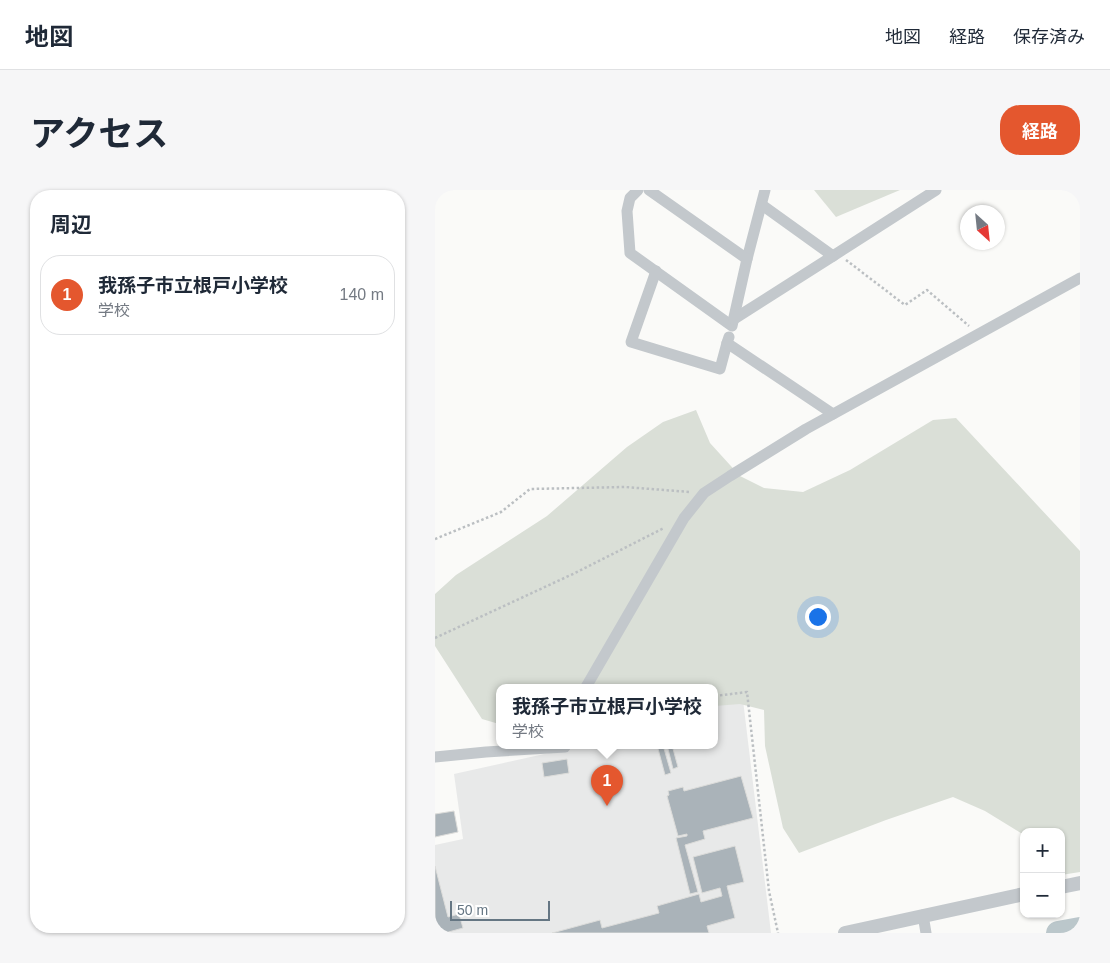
<!DOCTYPE html>
<html lang="ja">
<meta charset="utf-8">
<style>
:root{--surface:#fff;--page:#f6f6f7;--text:#1f2937;--muted:#747a83;--line:#e0e1e3;--accent:#e4572e}
body{margin:0;font-family:Arial,"Noto Sans JP",sans-serif;background:var(--page);color:var(--text)}
.controls{position:absolute;right:15px;bottom:15px;display:grid;overflow:hidden;border-radius:10px;box-shadow:0 1px 4px #0004}
.controls button{width:45px;height:45px;display:grid;place-items:center;padding:0;border:0;border-bottom:1px solid var(--line);background:var(--surface);color:var(--text);font:25px sans-serif}
.compass{position:absolute;left:525px;top:15px;width:45px;height:45px;border-radius:50%;background:var(--surface);box-shadow:0 1px 4px #0004;rotate:153deg}
.scale{position:absolute;left:15px;bottom:12px;width:100px;box-sizing:border-box;padding-left:5px;border:2px solid #657683;border-top:0;font-size:14px;line-height:18px;white-space:nowrap;color:#657683;-webkit-text-stroke:4px #fff;paint-order:stroke}
.you{position:absolute;left:382px;top:426px;width:18px;height:18px;margin:-12px;border:4px solid #fff;border-radius:50%;background:#1a73e8;box-shadow:0 0 0 8px #1a73e833}
.badge{display:grid;place-items:center;width:32px;height:32px;border-radius:50%;background:var(--accent);color:#fff;font-size:16px;font-weight:700}
.pin{position:absolute;translate:-50% -41px;filter:drop-shadow(0 1px 2px #0008)}
.pin::after{content:'';position:absolute;top:26px;width:18px;height:15px;background:inherit;clip-path:polygon(0 0,100% 0,50% 100%)}
.popup{position:absolute;left:61px;top:494px;width:222px;height:65px;box-sizing:border-box;display:grid;place-content:center;border-radius:10px;background:var(--surface);filter:drop-shadow(0 1px 4px #0005);font-size:16px;white-space:nowrap;color:var(--muted)}
.popup b{font-size:19px;color:var(--text)}
.popup::after{content:'';position:absolute;left:50%;top:100%;margin-left:-10px;border:10px solid transparent;border-top-color:var(--surface)}
.list{margin:0;padding:0;list-style:none}
h2{display:flex;justify-content:space-between;align-items:center;height:65px;margin:0;padding:0 20px;font-size:21px}
h2 small{font-size:16px;font-weight:400;color:var(--muted)}
.list li{display:grid;grid-template-columns:32px 1fr auto;gap:15px;align-items:center;box-sizing:border-box;height:80px;margin:0 10px 10px;padding:0 10px;border:1px solid var(--line);border-radius:20px}
.list b{display:block;font-size:19px;white-space:nowrap}
.list p{margin:0;font-size:16px;white-space:nowrap;color:var(--muted)}
.list em{font-size:16px;font-style:normal;color:var(--muted)}
.map{position:relative;flex:none;width:645px;height:743px;overflow:hidden;border-radius:20px}
header{display:flex;align-items:center;gap:30px;box-sizing:border-box;height:70px;padding:0 25px;background:var(--surface);border-bottom:1px solid var(--line)}
header strong{font-size:24px}
nav{display:flex;gap:28px;margin-inline-start:auto;font-size:18px}
.intro{display:flex;align-items:center;justify-content:space-between;box-sizing:border-box;height:120px;padding:0 30px}
h1{margin:0;font-size:35px}
.button{padding:12px 22px;border-radius:20px;background:var(--accent);color:#fff;font-size:18px;font-weight:700}
main{display:flex;gap:30px;padding:0 30px}
aside{flex:1;background:var(--surface);border-radius:20px;box-shadow:0 1px 4px #0004}
.map>svg:first-child{display:block}
.built{fill:#e8e9e9}
.green{fill:#dadfd7}
.lines{fill:none;stroke-linecap:round;stroke-linejoin:round}
.river{stroke:#bbc7cb;stroke-width:24}
.building{fill:#aab3b9;stroke:#dcdcda}
.path{stroke:#bbbfc2;stroke-width:2.5;stroke-dasharray:2.5 2.5;stroke-linecap:butt}
.minor{stroke:#c3c8cc;stroke-width:11}
.tertiary{stroke:#c3c8cc;stroke-width:14}
</style>
<header>
<strong>地図</strong>
<nav><a>地図</a><a>経路</a><a>保存済み</a></nav>
</header>
<div class="intro"><h1>アクセス</h1><a class="button">経路</a></div>
<main>
<aside>
<h2>周辺<small></small></h2>
<ul class="list">
<li><span class="badge">1</span><div><b>我孫子市立根戸小学校</b><p>学校</p></div><em>140 m</em></li>
</ul>
</aside>
<div class="map">
<svg width="645" height="743" viewBox="0 0 645 743">
<rect width="100%" height="100%" fill="#fafaf8"/>
<path class="built" d="M308 510 336 743H0V655L28 649 19 584 150 555H280V514Z"/>
<g class="green">
<path d="M379 0H465L401 27Z"/>
<path d="M261 220 275 253 305 286 329 298 368 302 415 280 498 230 521 228 645 361V682L626 685V642H616L615 640 613 642H589V645L550 621 518 607 451 630 364 663 348 638 330 556 329 520 305 514 280 516V497H64V534L47 529 0 456V404L21 385 112 326 192 257 228 232Z"/>
</g>
<g class="lines">
<path class="river" d="M623 743 645 739"/>
</g>
<g class="building">
<path d="M222 555H228L236 583 230 585Z"/>
<path d="M232 555H237L243 577 238 579Z"/>
<path d="M132 569 134 583 109 587 107 573Z"/>
<path d="M306 586 318 628 268 641 270 649 250 655 263 702 255 704 241 648 252 646V644L243 646 232 606 234 605 233 601 248 597 249 601Z"/>
<path d="M19 621 23 642 0 647V624Z"/>
<path d="M300 656 309 692 292 696 300 728 272 736 274 743H117L165 730 167 738 224 723 222 716 264 704 266 712 287 706 285 698 267 703 258 667Z"/>
<path d="M0 676 13 727 24 724 28 738 10 743H0Z"/>
</g>
<g class="lines">
<g class="path">
<path d="M411 70 470 115 492 100 534 136"/>
<path d="M0 349 66 322 95 299 190 297 255 302"/>
<path d="M0 448 140 383 229 338"/>
<path d="M280 506 312 502 334 701 343 743"/>
</g>
<g class="minor">
<path d="M203 0 195 8 192 21 195 63 297 136 312 69 330 0"/>
<path d="M214 0 312 69"/>
<path d="M398 66 501 0"/>
<path d="M221 81 196 152 285 179 292 153"/>
<path d="M299 129 398 66 327 15"/>
<path d="M294 147 292 153 398 224"/>
<path d="M151 497 249 328 269 303 295 286 371 239 645 88"/>
<path d="M0 567 51 562 130 557 131 555"/>
<path d="M488 725 491 743"/>
</g>
<g class="tertiary">
<path d="M626 697 645 693"/>
<path d="M410 743 589 704"/>
</g>
</g>
</svg>
<div class="controls">
<button>+</button>
<button>−</button>
</div>
<svg class="compass" viewBox="-18 -18 36 36"><path d="M0-13l5 13h-10z" fill="#e53935"/><path d="M0 13l5-13h-10z" fill="#747a83"/></svg>
<div class="scale">50 m</div>
<div class="you"></div>
<div class="pin badge" style="left:172px;top:616px">1</div>
<div class="popup"><b>我孫子市立根戸小学校</b>学校</div>
</div>
</main>
